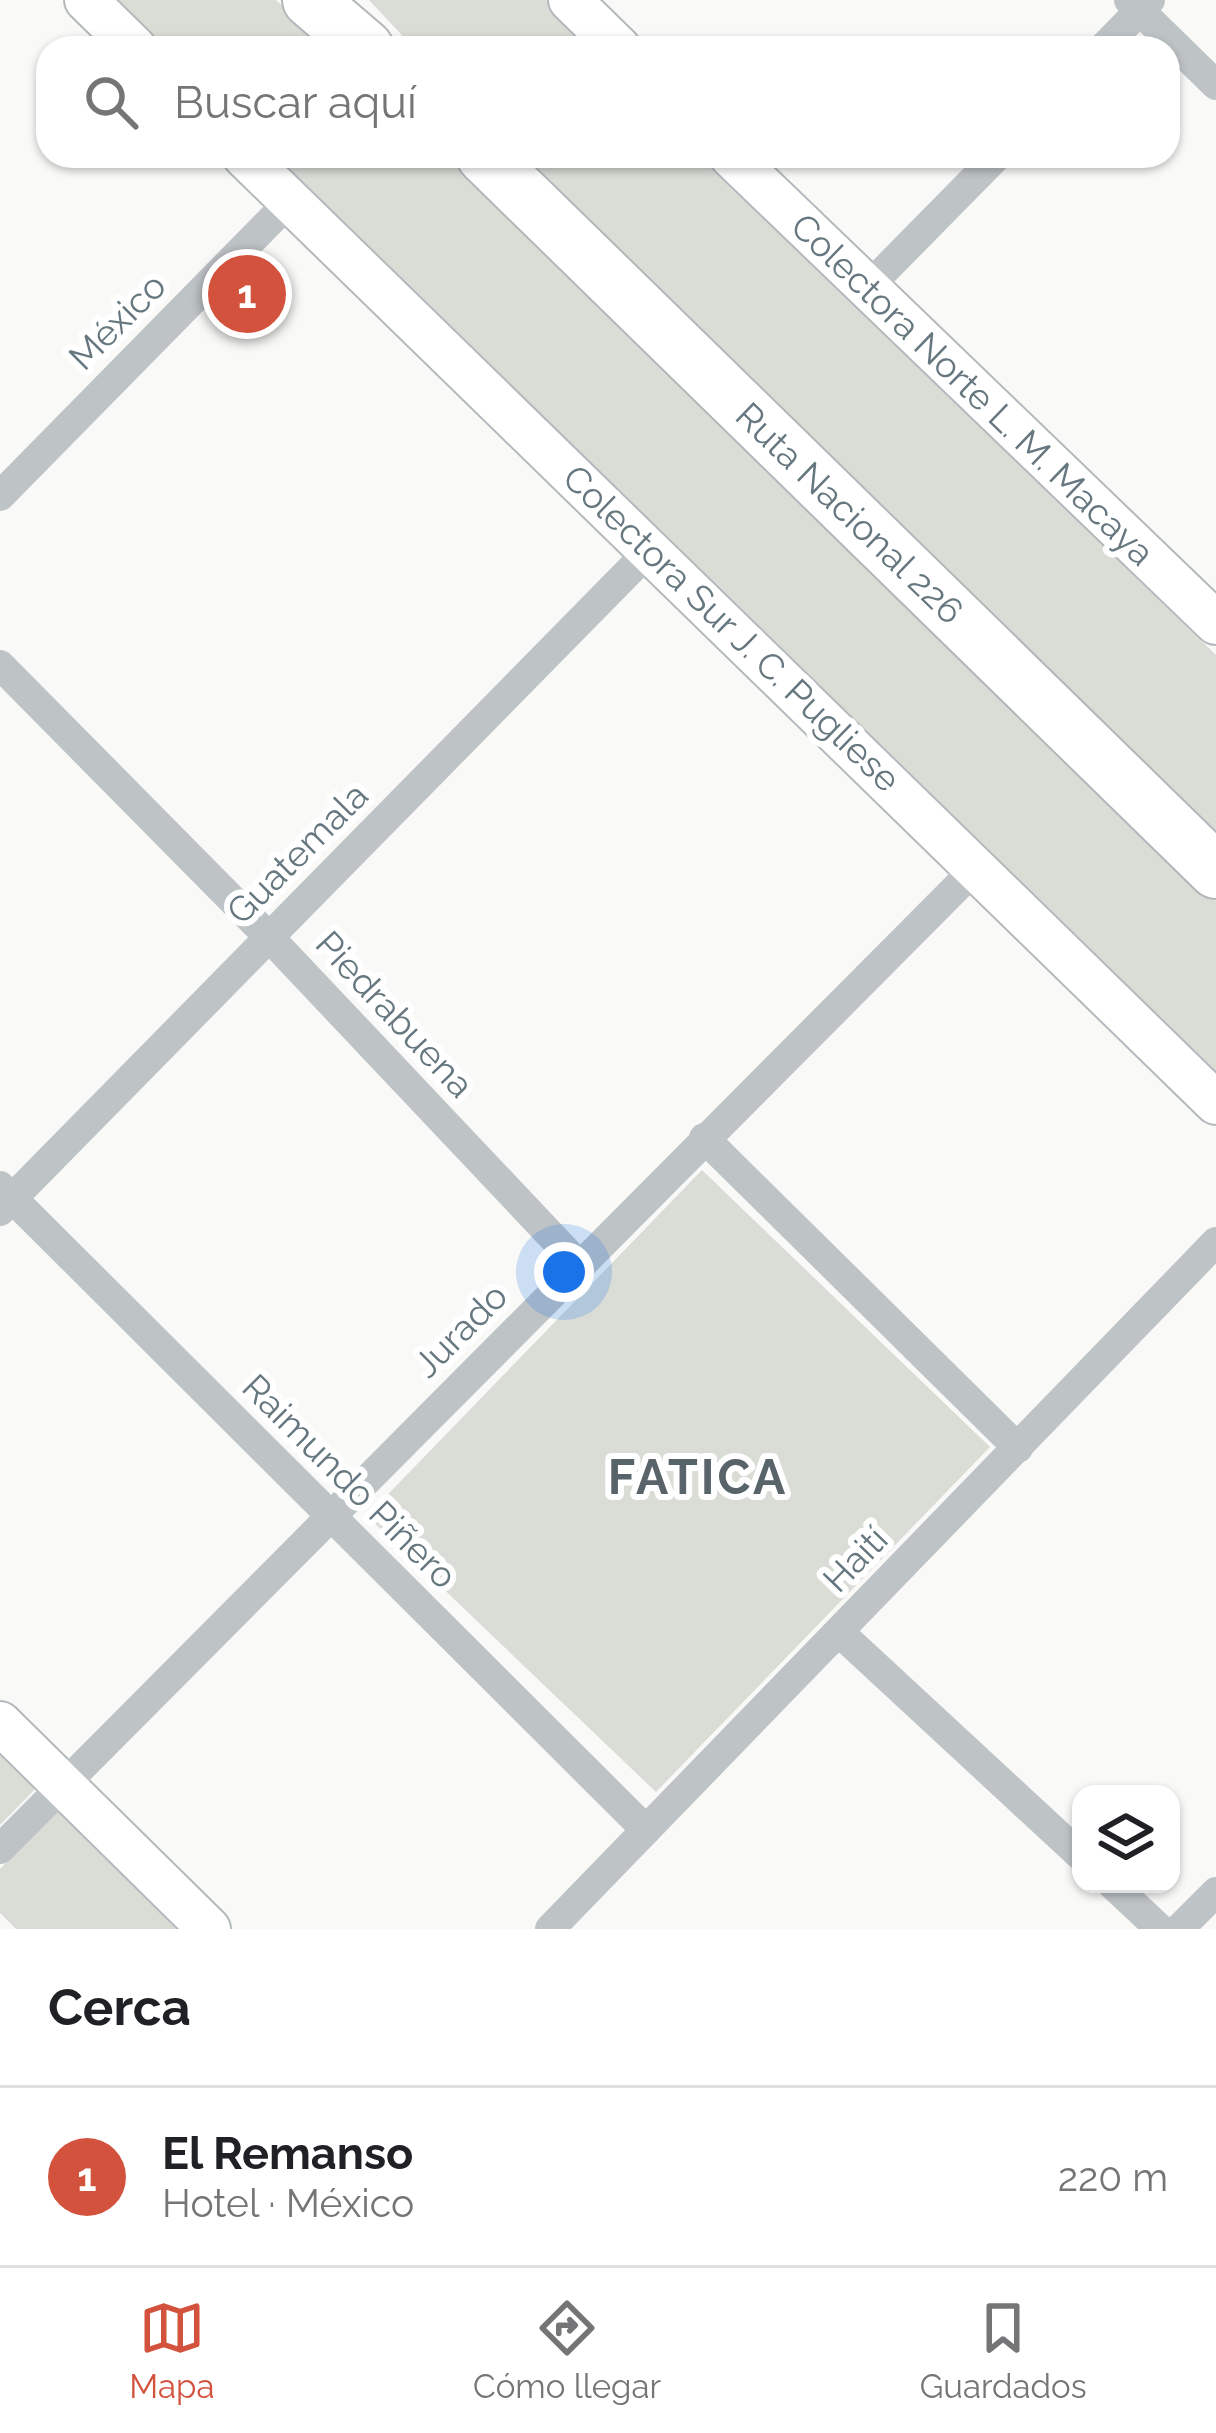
<!DOCTYPE html>
<html lang="es">
<meta charset="utf-8">
<style>
:root{--surface:#fff;--page:#f6f6f6;--text:#202124;--muted:#757577;--line:#e0e0e0;--accent:#d3523d}
body{margin:0;font-family:Raleway,sans-serif;background:var(--page);color:var(--text)}
.controls{position:absolute;right:36px;bottom:36px;display:grid;overflow:hidden;border-radius:24px;box-shadow:0 3px 9px #0004}
.controls button{width:108px;height:108px;display:grid;place-items:center;padding:0;border:0;border-bottom:3px solid var(--line);background:var(--surface);color:var(--text);font:60px sans-serif}
.you{position:absolute;left:564px;top:1272px;width:42px;height:42px;margin:-30px;border:9px solid #fff;border-radius:50%;background:#1a73e8;box-shadow:0 0 0 18px #1a73e833}
.badge{display:grid;place-items:center;width:78px;height:78px;border-radius:50%;background:var(--accent);color:#fff;font-size:39px;font-weight:700}
.pin{position:absolute;translate:-50% -50%;border:6px solid #fff;box-shadow:0 3px 12px #0006}
.list{margin:0;padding:0;list-style:none}
h2{display:flex;justify-content:space-between;align-items:center;height:156px;margin:0;padding:0 48px;font-size:51px}
h2 small{font-size:39px;font-weight:400;color:var(--muted)}
.list li{display:grid;grid-template-columns:78px 1fr auto;gap:36px;align-items:center;box-sizing:border-box;height:180px;padding:0 48px;border-top:3px solid var(--line)}
.list b{display:block;font-size:45px;white-space:nowrap}
.list p{margin:0;font-size:39px;white-space:nowrap;color:var(--muted)}
.list em{font-size:39px;font-style:normal;color:var(--muted)}
.icon{flex:none;width:66px;height:66px;fill:none;stroke:currentColor;stroke-width:2;stroke-linecap:round;stroke-linejoin:round}
.map{position:relative;flex:none;width:1216px;height:1929px;overflow:hidden}
.search{position:absolute;background:var(--surface);box-shadow:0 3px 9px #0004;left:36px;right:36px;top:36px;height:132px;display:flex;align-items:center;gap:30px;box-sizing:border-box;padding:0 42px;border-radius:36px;color:var(--muted);font-size:45px}
.sheet{height:336px;background:var(--surface)}
nav{display:flex;justify-content:space-around;align-items:center;box-sizing:border-box;height:168px;border-top:3px solid var(--line);background:var(--surface);font-size:33px;color:var(--muted)}
nav a{display:grid;justify-items:center;gap:6px}
nav .on{color:var(--accent)}
.map>svg:first-child{display:block}
.green{fill:#d9ddd6}
.lines{fill:none;stroke-linecap:round;stroke-linejoin:round}
.secondary-casing{stroke:#b3b9bd;stroke-width:46}
.highway-casing{stroke:#b2b7ba;stroke-width:58}
.street{stroke:#bec3c6;stroke-width:30}
.secondary{stroke:#fff;stroke-width:42}
.highway{stroke:#fff;stroke-width:54}
.labels{text-anchor:middle;dominant-baseline:central;stroke-width:12;stroke-linejoin:round;paint-order:stroke}
.street-label{font-size:36px;fill:#66777f;stroke:#fff}
.district-label{font-size:48px;font-weight:bold;letter-spacing:3px;fill:#58646a;stroke:#fff}
</style>
<div class="map">
<svg width="1216" height="1929" viewBox="0 0 1216 1929">
<rect width="100%" height="100%" fill="#f9f9f7"/>
<g class="green">
<path d="M107 0H276L330 48H156Z"/>
<path d="M369 0H546L595 48H414Z"/>
<path d="M267 156H452L527 222 1216 901V1085Z"/>
<path d="M521 156H705L1216 655V836Z"/>
<path d="M702 1170 990 1447 656 1792 367 1516Z"/>
<path d="M0 1747 39 1785 0 1825Z"/>
<path d="M59 1809 181 1929H16L0 1913V1869Z"/>
</g>
<g class="lines">
<defs>
<g id="secondary">
<path d="M86 0 135 48"/>
<path d="M570 0 619 48"/>
<path d="M244 156 1216 1103"/>
<path d="M731 156 1216 623"/>
<path d="M0 1723 209 1929"/>
</g>
<g id="highway">
<path d="M310 0 366 48"/>
<path d="M484 156 1216 871"/>
</g>
</defs>
<use href="#secondary" class="secondary-casing"/>
<use href="#highway" class="highway-casing"/>
<g class="street">
<path d="M1129 0 1216 85"/>
<path d="M1103 48 1150 0"/>
<path d="M867 288 997 156"/>
<path d="M0 496 290 201"/>
<path d="M0 665 269 937 579 1265"/>
<path d="M704 1138 1018 1448"/>
<path d="M0 1186 646 1830"/>
<path d="M0 1211 651 549"/>
<path d="M839 1632 1081 1856"/>
<path d="M0 1849 977 867"/>
<path d="M1112 1884 1160 1929"/>
<path d="M550 1929 1216 1242"/>
<path d="M1179 1929 1216 1892"/>
</g>
<use href="#secondary" class="secondary"/>
<use href="#highway" class="highway"/>
</g>
<g class="labels">
<g class="street-label">
<text transform="translate(117 321) rotate(-45)">México</text>
<text transform="translate(973 389) rotate(44)">Colectora Norte L. M. Macaya</text>
<text transform="translate(850 513) rotate(44)">Ruta Nacional 226</text>
<text transform="translate(732 628) rotate(44)">Colectora Sur J. C. Pugliese</text>
<text transform="translate(297 853) rotate(-45)">Guatemala</text>
<text transform="translate(395 1014) rotate(47)">Piedrabuena</text>
<text transform="translate(460 1330) rotate(-45)">Jurado</text>
<text transform="translate(350 1481) rotate(45)">Raimundo Piñero</text>
<text transform="translate(855 1559) rotate(-46)">Haití</text>
</g>
<g class="district-label">
<text x="698" y="1477">FATICA</text>
</g>
</g>
</svg>
<div class="controls">
<button><svg class="icon" aria-label="layers" viewBox="0 0 24 24"><path d="M12 4l9 5-9 5-9-5zM3 14l9 5 9-5"/></svg></button>
</div>
<div class="you"></div>
<div class="pin badge" style="left:247px;top:294px">1</div>
<div class="search"><svg class="icon" aria-label="search" viewBox="0 0 24 24"><circle cx="10" cy="10" r="6"/><path d="M15 15l6 6"/></svg>Buscar aquí</div>
</div>
<section class="sheet">
<h2>Cerca<small></small></h2>
<ul class="list">
<li><span class="badge">1</span><div><b>El Remanso</b><p>Hotel · México</p></div><em>220 m</em></li>
</ul>
</section>
<nav>
<a class="on"><svg class="icon" aria-label="map" viewBox="0 0 24 24"><path d="M3 6l6-2 6 2 6-2v14l-6 2-6-2-6 2zM9 4v14M15 6v14"/></svg>Mapa</a>
<a><svg class="icon" aria-label="directions" viewBox="0 0 24 24"><path d="M12 3l9 9-9 9-9-9zM9 14v-3h6M13 9l2 2-2 2"/></svg>Cómo llegar</a>
<a><svg class="icon" aria-label="saved" viewBox="0 0 24 24"><path d="M7 4h10v16l-5-4-5 4z"/></svg>Guardados</a>
</nav>
